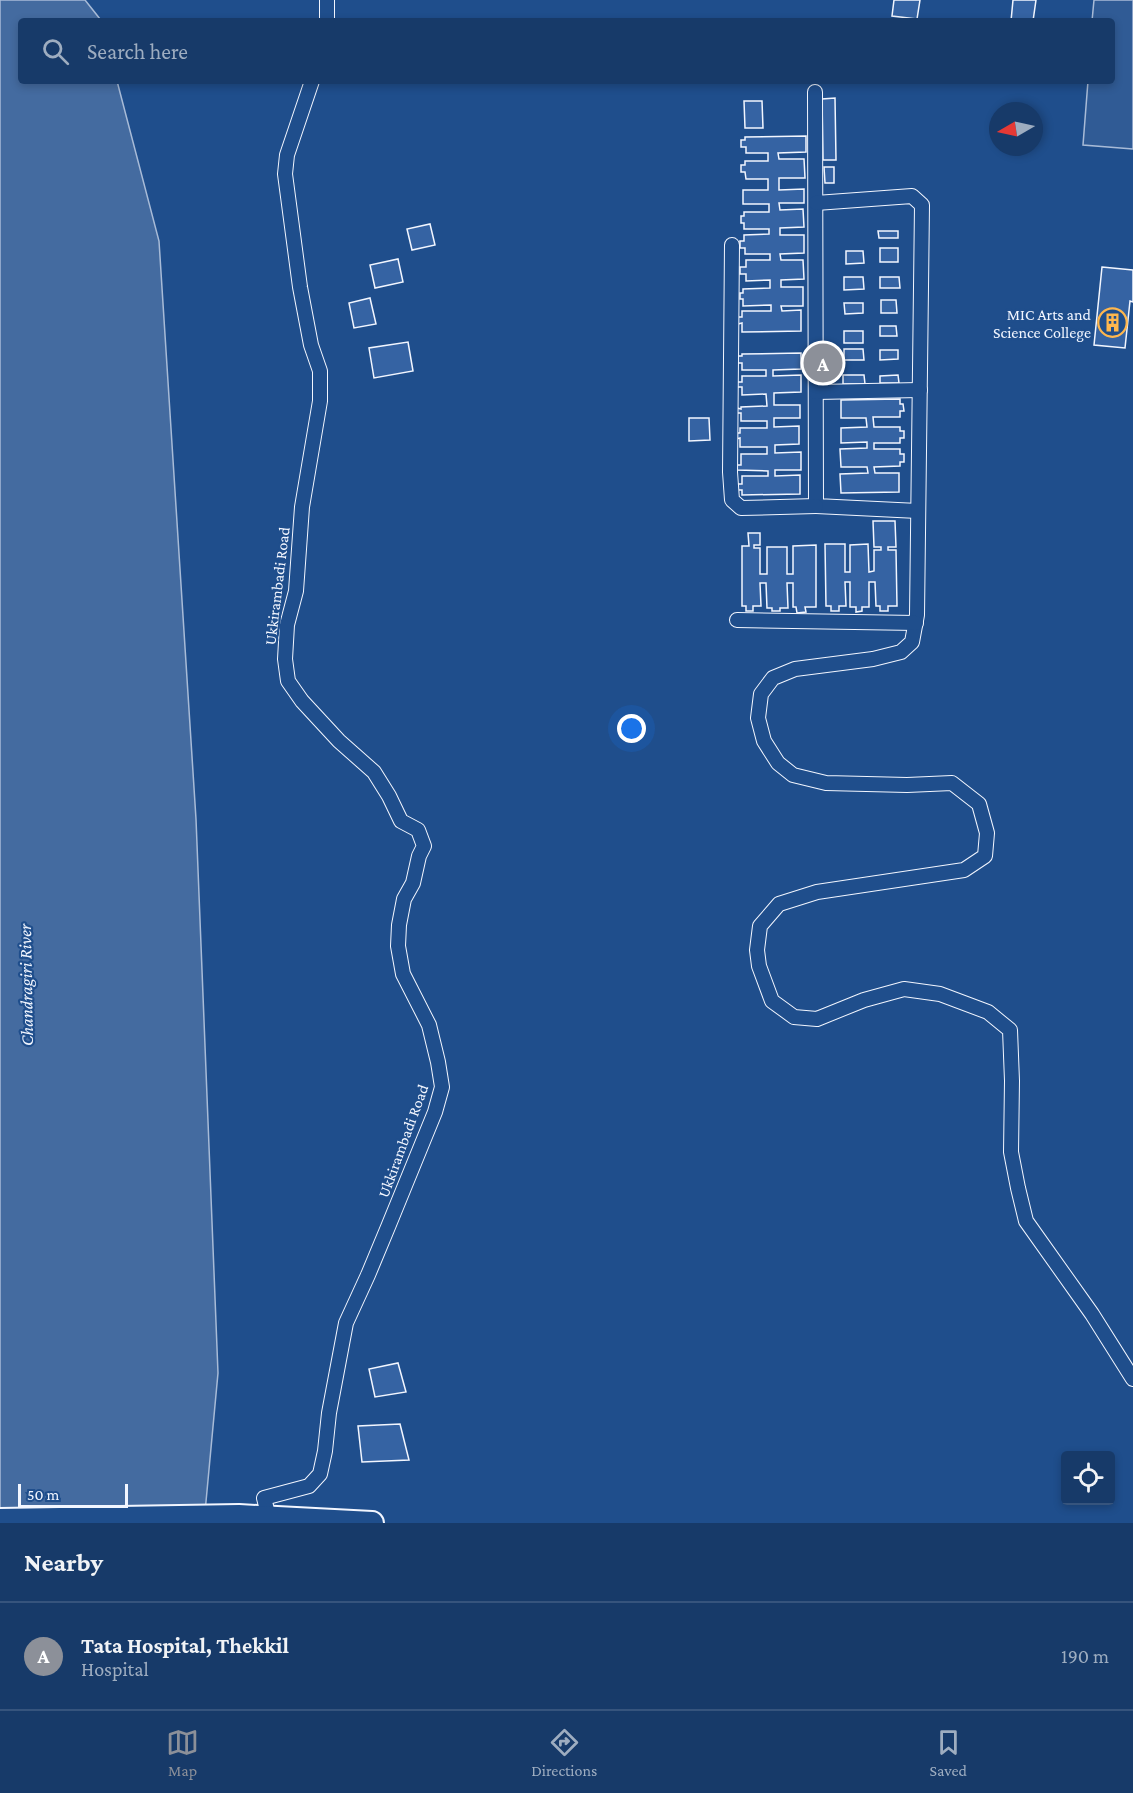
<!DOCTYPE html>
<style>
:root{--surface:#173a69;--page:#20416f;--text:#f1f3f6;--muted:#9eadc0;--line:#36547d;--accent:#8c9099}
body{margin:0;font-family:"Crimson Pro",serif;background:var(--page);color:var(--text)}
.controls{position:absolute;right:18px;bottom:18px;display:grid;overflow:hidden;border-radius:6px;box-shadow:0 3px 9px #0003}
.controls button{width:54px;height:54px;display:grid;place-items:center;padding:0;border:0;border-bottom:2px solid var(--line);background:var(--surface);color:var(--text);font:30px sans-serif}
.compass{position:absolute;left:989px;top:102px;width:54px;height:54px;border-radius:50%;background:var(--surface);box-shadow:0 3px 9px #0003;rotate:261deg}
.scale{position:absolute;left:18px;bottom:15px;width:110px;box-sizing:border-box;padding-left:6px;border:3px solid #f2f6ff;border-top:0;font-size:16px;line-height:21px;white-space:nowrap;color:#f2f6ff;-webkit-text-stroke:4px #1f4e8c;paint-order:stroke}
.you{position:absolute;left:632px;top:729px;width:21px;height:21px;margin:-15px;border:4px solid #fff;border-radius:50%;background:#1a73e8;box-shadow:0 0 0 9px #1a73e833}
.badge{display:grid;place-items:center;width:39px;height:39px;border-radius:50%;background:var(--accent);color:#fff;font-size:20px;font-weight:700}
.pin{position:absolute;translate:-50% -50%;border:3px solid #fff;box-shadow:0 2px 6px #0006}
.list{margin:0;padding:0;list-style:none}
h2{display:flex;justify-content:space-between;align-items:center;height:78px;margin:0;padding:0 24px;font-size:26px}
h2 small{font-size:20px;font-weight:400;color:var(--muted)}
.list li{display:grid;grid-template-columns:39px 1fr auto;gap:18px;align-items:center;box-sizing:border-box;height:108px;padding:0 24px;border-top:2px solid var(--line)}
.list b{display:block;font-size:22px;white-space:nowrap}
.list p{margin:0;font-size:20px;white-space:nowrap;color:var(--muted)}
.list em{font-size:20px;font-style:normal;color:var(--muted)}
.icon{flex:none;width:33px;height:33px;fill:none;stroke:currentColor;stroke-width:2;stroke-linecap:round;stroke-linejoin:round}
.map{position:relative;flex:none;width:1133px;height:1523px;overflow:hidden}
.search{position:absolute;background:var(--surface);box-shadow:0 3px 9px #0003;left:18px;right:18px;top:18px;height:66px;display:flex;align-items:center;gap:15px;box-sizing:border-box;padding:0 21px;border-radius:6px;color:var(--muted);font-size:22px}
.sheet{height:186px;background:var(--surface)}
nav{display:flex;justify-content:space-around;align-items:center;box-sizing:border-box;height:84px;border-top:2px solid var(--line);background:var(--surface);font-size:16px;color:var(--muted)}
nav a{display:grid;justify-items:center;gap:3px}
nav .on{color:var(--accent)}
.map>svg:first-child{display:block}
.green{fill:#305b95;stroke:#a8bbd7;stroke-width:1.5}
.water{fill:#446ba0;stroke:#a8bbd7;stroke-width:1.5}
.building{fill:#3563a3;stroke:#f2f6ff;stroke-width:1.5}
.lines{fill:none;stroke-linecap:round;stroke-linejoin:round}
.minor-casing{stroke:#f2f6ff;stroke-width:16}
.trunk-casing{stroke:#f2f6ff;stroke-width:26}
.minor{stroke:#1f4e8c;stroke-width:14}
.trunk{stroke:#1f4e8c;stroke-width:22}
.labels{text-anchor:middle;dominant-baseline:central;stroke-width:4.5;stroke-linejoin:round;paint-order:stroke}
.poi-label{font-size:16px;fill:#f2f6ff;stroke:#1f4e8c;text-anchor:end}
.street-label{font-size:16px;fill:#f2f6ff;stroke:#1f4e8c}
.water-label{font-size:18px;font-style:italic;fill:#f2f6ff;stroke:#1f4e8c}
</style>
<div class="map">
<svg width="1133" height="1523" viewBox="0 0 1133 1523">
<rect width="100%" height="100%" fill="#1f4e8c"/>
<path class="green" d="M1094 0H1133V149L1083 145 1088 81H1112V21H1092Z"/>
<path class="water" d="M0 0H85L100 19 101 21H21V81H117L159 241 196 819 218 1373 204 1523H0Z"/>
<g class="building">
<path d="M894 0H920L917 19 892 16Z"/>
<path d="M1013 0H1036L1033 21H1011Z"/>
<path d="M835 98 836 160H823L822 99Z"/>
<path d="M744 101H762L763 128H745Z"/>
<path d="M806 136V152L778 153 779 159H804L805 178H779V190L804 189V203H779L780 210 803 209 804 227 780 228V235H804V253L780 254 781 260H803L804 279 781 280V287H803V306H781L782 311 801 310V331L742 332V323L738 324V317H742V311H771V305L743 306V299H740V293H743V289L770 288V280L746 281V274H740V267H746V260H770V254H745V248H740V241H744V235L769 234V229H744V223H741V216H744V212H769V204H743V190H768V179H746L745 172H741V165H745V161H768V153H746V147H741V140H745V137Z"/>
<path d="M824 167H834V183H825Z"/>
<path d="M430 224 435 245 412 250 407 229Z"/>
<path d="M878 231H898V238H879Z"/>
<rect x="880" y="248" width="18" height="14"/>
<path d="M846 251H863L864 263 846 264Z"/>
<path d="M398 259 403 282 375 288 370 265Z"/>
<path d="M1102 267 1133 270V302L1130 301 1125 348 1094 345Z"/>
<path d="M844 277H863L864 289 844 290Z"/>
<path d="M880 277H899L900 288H880Z"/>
<path d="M370 298 376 324 354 328 349 303Z"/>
<path d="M881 300H896L897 313H881Z"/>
<path d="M844 303H863V313L845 314Z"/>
<path d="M880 326H896L897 336H880Z"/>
<rect x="844" y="331" width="19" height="12"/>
<path d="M408 342 413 371 374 378 369 348Z"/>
<path d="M844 349H863L864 360H844Z"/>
<path d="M880 350H898V359L880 360Z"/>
<path d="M801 353V369L773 370V376L801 375V392L774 393V405H800V418H774V427L799 426V444L775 445V453L801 452V470H775V476L800 475V494L742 495V490H737V484H742V476H768V471L737 470V465H741V454H767V447H740V438L736 439V433H740V428H767V421H741V413H737V408L741 409V407L767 406 766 394 742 395V387H737V382H742V376H766V370H742V363H737V356H742V354Z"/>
<path d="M843 375H864L865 384H843Z"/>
<path d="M898 375 899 383H880V376Z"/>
<path d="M900 399V404H903L904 411H900V417H873L874 427H900V431H904V438H900V443H874V449H900V454H904V462H900V466L874 467 875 473H899V492L841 493 840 474 868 473 867 467H841L840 449 867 448V442L841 443V428L867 427 866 418H841V400Z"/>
<path d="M689 418H709L710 440 689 441Z"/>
<path d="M873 521H895L896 547H888V550H896L897 606H888V611H880V606H876L875 582H869V607H862V611L856 612V607H850V582H845L846 606H839V611H831V606H826L825 544H845V572H850V545L868 544 869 572 874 571V550H881V547H874Z"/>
<path d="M748 533H760V545H754V548H760V574H767V547H787V574H793V546L816 545V607H805L806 612 797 613 796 607H793V583H787L788 608H780V611H772V608H767L766 583H760L761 606H753V611H746V606H742V546H749Z"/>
<path d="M398 1363 406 1392 375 1397 369 1369Z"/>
<path d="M400 1424 409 1460 362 1462 358 1426Z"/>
</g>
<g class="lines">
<defs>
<g id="minor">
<path d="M327 21V0"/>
<path d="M815 92 816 506 918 511"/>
<path d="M816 203 912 196 922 205 917 615 912 642 901 652 873 659 795 669 773 678 761 694 758 718 764 741 778 763 793 775 826 783 907 785 952 783 979 804 987 833 985 856 964 870 817 892 779 904 760 926 757 950 759 966 772 1001 794 1017 817 1019 864 1000 904 989 940 994 988 1012 1010 1030 1012 1081 1011 1152 1018 1188 1026 1221 1092 1314 1133 1379"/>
<path d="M732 245 730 472 732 500 741 508 816 506"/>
<path d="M816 392 920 390"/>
<path d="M737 620 916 623"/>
<path d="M269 1518 264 1498 309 1486 320 1474 325 1451 329 1413 346 1323 368 1275 388 1227 435 1112 442 1087 438 1062 429 1025 403 974 398 946 399 925 404 899 413 883 419 856 424 846 418 830 401 821 389 796 374 772 339 741 302 701 288 681 285 659 287 625 296 591 302 507 320 401V371L311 345 300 287 285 174 287 155 312 81"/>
</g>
<path id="trunk" d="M0 1520 239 1516 372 1523"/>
</defs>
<use href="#minor" class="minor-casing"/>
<use href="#trunk" class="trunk-casing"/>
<use href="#minor" class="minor"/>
<use href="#trunk" class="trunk"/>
</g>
<defs>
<symbol id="building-ring" viewBox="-11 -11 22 22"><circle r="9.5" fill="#1f4e8c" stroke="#ffb74d" stroke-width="1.5"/><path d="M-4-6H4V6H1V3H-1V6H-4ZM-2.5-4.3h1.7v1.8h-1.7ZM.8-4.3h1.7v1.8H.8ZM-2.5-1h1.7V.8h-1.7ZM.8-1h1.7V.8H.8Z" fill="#ffb74d"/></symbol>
</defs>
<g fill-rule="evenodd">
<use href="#building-ring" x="1096" y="306" width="33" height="33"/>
</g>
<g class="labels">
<g class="poi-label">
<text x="1091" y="314">MIC Arts and<tspan x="1091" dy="18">Science College</tspan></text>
</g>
<g class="street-label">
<text transform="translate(277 586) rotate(-83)">Ukkirambadi Road</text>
<text transform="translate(403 1141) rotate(-70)">Ukkirambadi Road</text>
</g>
<g class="water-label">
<text transform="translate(26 985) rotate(-91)">Chandragiri River</text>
</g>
</g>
</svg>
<div class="controls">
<button><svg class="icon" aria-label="locate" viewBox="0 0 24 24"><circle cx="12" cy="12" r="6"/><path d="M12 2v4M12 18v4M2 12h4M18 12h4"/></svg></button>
</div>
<svg class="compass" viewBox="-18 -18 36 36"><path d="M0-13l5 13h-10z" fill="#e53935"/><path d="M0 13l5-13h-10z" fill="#9eadc0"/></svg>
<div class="scale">50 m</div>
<div class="you"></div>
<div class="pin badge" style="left:823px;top:363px">A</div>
<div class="search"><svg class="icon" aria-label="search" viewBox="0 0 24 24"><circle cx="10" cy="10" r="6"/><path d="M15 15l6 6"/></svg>Search here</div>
</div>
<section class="sheet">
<h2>Nearby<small></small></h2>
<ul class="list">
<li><span class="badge">A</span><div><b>Tata Hospital, Thekkil</b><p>Hospital</p></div><em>190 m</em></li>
</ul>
</section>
<nav>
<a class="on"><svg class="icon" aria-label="map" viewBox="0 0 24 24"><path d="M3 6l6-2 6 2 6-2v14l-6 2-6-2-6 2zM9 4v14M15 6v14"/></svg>Map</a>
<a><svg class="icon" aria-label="directions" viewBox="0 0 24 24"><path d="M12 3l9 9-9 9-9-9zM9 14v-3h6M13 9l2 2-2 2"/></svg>Directions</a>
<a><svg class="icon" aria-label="saved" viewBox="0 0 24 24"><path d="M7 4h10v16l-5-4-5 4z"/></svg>Saved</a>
</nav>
